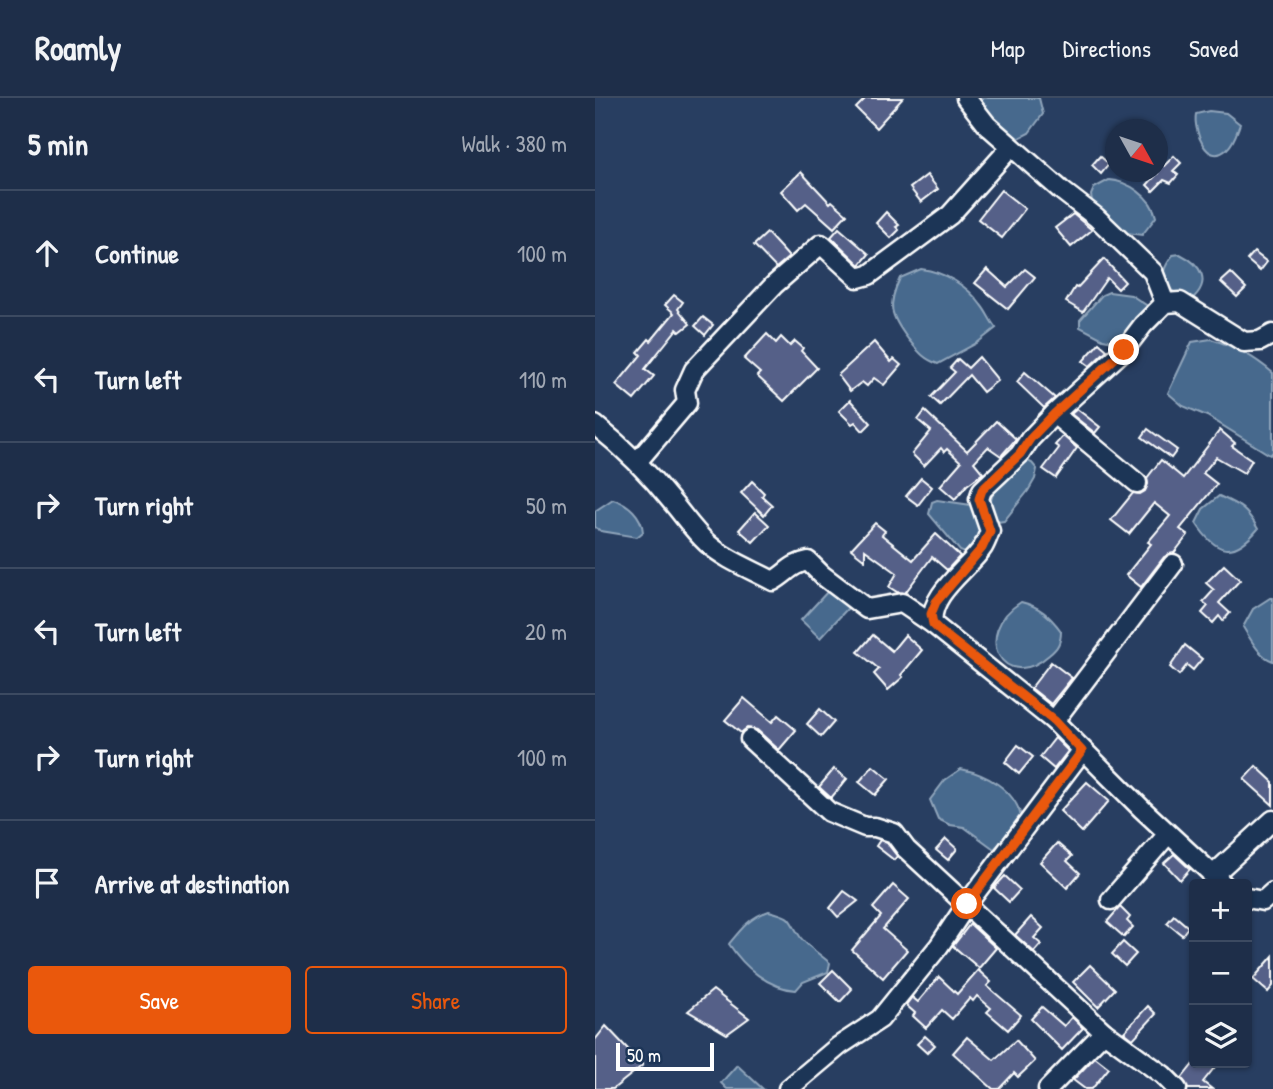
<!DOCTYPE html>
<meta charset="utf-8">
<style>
:root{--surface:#1e2e49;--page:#263650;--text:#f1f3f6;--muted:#a1a8b4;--line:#3c4a61;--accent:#ea580c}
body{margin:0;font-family:"Patrick Hand",sans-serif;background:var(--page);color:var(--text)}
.controls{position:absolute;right:21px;bottom:21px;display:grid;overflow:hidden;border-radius:7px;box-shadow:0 2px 5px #0004}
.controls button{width:63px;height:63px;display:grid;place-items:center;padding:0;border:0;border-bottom:2px solid var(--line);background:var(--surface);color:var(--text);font:35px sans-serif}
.compass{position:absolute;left:510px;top:21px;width:63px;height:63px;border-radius:50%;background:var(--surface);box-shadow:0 2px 5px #0004;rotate:130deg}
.scale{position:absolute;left:21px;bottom:18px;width:98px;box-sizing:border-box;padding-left:7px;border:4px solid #fff;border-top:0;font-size:19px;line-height:24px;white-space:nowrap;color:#fff;-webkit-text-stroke:5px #1d3557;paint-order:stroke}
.stop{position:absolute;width:21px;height:21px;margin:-16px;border:5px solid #ea580c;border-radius:50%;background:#fff}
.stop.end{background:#ea580c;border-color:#fff;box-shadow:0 2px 7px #0008}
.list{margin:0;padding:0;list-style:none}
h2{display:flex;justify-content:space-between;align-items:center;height:91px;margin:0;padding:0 28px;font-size:30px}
h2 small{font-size:23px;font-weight:400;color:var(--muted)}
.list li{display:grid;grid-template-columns:46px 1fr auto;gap:21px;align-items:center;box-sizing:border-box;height:126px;padding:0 28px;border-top:2px solid var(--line)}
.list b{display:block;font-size:26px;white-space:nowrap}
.list em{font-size:23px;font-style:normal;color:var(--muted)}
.actions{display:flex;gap:14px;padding:21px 28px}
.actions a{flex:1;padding:16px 0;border:2px solid var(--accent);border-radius:7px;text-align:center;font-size:24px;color:var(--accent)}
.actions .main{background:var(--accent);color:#fff}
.icon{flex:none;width:38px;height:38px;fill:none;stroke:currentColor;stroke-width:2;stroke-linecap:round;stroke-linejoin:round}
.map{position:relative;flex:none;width:678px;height:991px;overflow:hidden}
header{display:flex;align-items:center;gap:42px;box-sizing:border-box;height:98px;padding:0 35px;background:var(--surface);border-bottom:2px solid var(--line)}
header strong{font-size:33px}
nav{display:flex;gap:38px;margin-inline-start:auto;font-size:24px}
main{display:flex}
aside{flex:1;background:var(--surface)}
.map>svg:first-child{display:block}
.water{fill:#46698d;stroke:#90a5bb;stroke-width:2}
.building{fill:#546088;stroke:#fff;stroke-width:2}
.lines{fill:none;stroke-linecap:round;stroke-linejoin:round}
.minor-casing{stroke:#fff;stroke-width:23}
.minor{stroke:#1d3557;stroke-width:18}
.route{stroke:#ea580c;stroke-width:9}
</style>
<header>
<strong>Roamly</strong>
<nav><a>Map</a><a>Directions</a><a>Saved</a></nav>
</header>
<main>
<aside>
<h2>5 min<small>Walk · 380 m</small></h2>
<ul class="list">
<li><svg class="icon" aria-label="ahead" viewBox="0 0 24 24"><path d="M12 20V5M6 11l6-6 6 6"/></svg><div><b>Continue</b></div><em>100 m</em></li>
<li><svg class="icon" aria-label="left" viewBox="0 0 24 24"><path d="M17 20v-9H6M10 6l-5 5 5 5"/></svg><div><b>Turn left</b></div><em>110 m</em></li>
<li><svg class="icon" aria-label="right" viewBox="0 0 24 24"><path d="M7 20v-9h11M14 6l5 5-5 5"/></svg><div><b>Turn right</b></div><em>50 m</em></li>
<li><svg class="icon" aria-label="left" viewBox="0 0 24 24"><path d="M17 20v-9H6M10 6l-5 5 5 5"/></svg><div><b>Turn left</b></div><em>20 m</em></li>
<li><svg class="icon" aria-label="right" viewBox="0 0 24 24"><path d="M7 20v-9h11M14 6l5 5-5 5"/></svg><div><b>Turn right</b></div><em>100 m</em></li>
<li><svg class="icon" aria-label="arrive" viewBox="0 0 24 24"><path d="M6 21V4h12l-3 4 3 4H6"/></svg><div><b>Arrive at destination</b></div></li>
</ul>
<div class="actions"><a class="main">Save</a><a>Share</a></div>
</aside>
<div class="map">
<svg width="678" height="991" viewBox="0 0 678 991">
<rect width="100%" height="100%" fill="#283e61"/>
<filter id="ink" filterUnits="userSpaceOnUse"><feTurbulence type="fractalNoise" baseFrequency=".0143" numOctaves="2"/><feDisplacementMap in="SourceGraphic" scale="14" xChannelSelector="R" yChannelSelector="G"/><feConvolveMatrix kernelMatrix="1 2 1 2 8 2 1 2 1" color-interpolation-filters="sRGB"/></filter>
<g filter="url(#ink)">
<g class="water">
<path d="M376 0H444L448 16 434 35 420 42Z"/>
<path d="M614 13 631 15 645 26C642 34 639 45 632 51 612 70 598 32 601 16Z"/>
<path d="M514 82C533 83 557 99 561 119L547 137 525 134 497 103 496 97 499 90Z"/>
<path d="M585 156C607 167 617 184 596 202 569 192 559 181 578 157Z"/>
<path d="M326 171C349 174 372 187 386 207 392 214 395 223 401 230L382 245 343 266C328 261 323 253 313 241 295 217 292 208 305 180Z"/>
<path d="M514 194 536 197 554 209 536 231 518 243 508 241 485 229V222L507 197Z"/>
<path d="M616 241C641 249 658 258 678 275V354L675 357 612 318 588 308 573 295 597 244Z"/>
<path d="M430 362 437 365 442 371 440 381 433 393 409 423 402 424 396 420C390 391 411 381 430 362Z"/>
<path d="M624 398C644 407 652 411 663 431 638 461 621 456 601 425L608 411Z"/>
<path d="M18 401C33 405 47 418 48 434L42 439 6 433 0 429V413Z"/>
<path d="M342 402 376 407 383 412 390 435 375 457 365 453 334 416 337 404Z"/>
<path d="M234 492 253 510 225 540 206 522Z"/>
<path d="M675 500H678V563C664 558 656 542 648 529L658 511Z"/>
<path d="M426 504C444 508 455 518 466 533 466 544 463 550 454 557 409 597 375 536 426 504Z"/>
<path d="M366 671C391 676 419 691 426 718L415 735 399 751 369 729 355 727 343 721 335 702 350 682Z"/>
<path d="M174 813C200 820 192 820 206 840 213 849 226 857 235 865L233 874 208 884 201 892C173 890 149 869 134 846 146 831 155 819 174 813Z"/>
<path d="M142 967 168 991H132L126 985Z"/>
</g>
<g class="building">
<path d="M271 0H308L281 30 261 10Z"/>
<path d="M505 58 514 66 506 76 497 67Z"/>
<path d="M579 58 586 65 578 73 583 77 576 85 569 82 558 93 552 87 563 75V63L569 68Z"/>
<path d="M206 74 235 105 237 103 252 116 239 130 211 105 203 112 186 93Z"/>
<path d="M332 77 343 91 326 104 315 90Z"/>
<path d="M406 92 430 111 407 140 383 121Z"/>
<path d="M291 114 304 127 301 129 304 132 296 140 281 125Z"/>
<path d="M478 116 497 132 476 149 460 130Z"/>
<path d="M244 130 274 156 265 167 236 139Z"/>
<path d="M172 135 194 159 181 170 159 147Z"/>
<path d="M659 154 672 164 665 173 652 162Z"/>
<path d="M509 161 530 184 523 191 512 180 488 214 471 204 480 189 482 190Z"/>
<path d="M392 171 412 189 430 171 440 179 413 211 380 185Z"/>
<path d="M636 175 651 190 642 199 626 184Z"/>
<path d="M79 197 88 204 83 211 95 226 85 234 82 231 50 271 59 278 39 302 21 287 46 257 43 254 54 241 56 243 79 215 70 207Z"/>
<path d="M108 219 118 227 110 237 100 228Z"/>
<path d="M172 236 181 245 186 239 195 248 200 243 208 250 206 253 222 270 189 303 162 278 165 275 149 261Z"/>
<path d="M279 244 296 264 299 261 306 267 289 287 279 280 272 288 267 284 255 293 243 277Z"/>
<path d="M504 245 512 252 495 268 488 263Z"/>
<path d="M384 259 403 282 388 294 374 277 345 307 336 299 360 274 355 270 363 261 373 270Z"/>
<path d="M430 274 460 300 449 310 422 284Z"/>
<path d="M255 302 276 325 268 333 260 324 257 326 244 313Z"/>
<path d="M482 311 505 329 500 335 476 316Z"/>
<path d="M330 313 372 353 401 323 421 341 406 358 393 349 379 364 388 375 372 387 360 401 345 388 366 364 352 351 349 354 346 350 329 368 317 356 336 333 323 322Z"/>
<path d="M553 331 582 352 576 360 547 339Z"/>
<path d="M625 332 640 345 637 348 657 362 649 375 621 359 608 375 622 386 585 431 593 437 579 455 569 459 546 489 531 477 556 446 553 444 575 418 559 405 534 436 516 422 538 395 545 396 550 393 553 386 552 380 566 362 588 380Z"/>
<path d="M468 338 482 350 461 380 448 371 464 350 460 347Z"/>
<path d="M326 380 337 389 323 407 311 398Z"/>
<path d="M157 383 169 395 167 398 177 407 169 417 146 395Z"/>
<path d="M160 414 174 427 158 444 144 432Z"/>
<path d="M280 425 290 433 287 437 318 462 341 436 365 458 352 472 337 459 310 495 302 494 294 489 302 475 270 452V462L256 451Z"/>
<path d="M629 467 645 482 624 505 635 515 628 523 624 518 618 525 607 515 613 508 608 504 619 492 611 485Z"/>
<path d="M278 537 297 553 310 537 327 552 306 577 308 579 293 592 279 576 284 571 263 554Z"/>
<path d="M590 547 607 561 598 572 592 567 584 577 575 569Z"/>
<path d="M456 564 477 580 456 606 436 590Z"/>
<path d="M149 600 177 624 183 617 201 632 184 652 162 632 152 630 146 635 130 622Z"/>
<path d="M225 611 239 624 226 639 212 626Z"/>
<path d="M460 640 473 653 459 671 445 659Z"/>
<path d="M423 647 438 659 424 676 410 664Z"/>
<path d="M278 668 294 681 280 697 264 684Z"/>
<path d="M661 668 678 684V707L649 681Z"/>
<path d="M239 671 252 681 236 700 224 689Z"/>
<path d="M492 684 514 703 487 734 465 713Z"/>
<path d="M351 741 362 751 353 762 341 752Z"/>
<path d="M285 742 292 745 302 758 299 762 281 748Z"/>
<path d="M462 745 477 758 472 763 485 775 472 790 445 764Z"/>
<path d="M579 756 595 771 585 782 569 765Z"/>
<path d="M410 778 425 792 414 804 399 790Z"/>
<path d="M298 787 314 801 288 831 312 852 288 880 257 852 286 818 278 810Z"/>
<path d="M249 793 263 803 243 819 235 810Z"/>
<path d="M525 809 535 819 532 823 538 829 529 839 512 824Z"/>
<path d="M579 817 593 829 587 837 572 825Z"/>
<path d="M436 819 448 830 439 840 446 846 439 854 420 837Z"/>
<path d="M375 826 401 850 384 870 358 848Z"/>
<path d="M528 844 541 856 530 868 517 856Z"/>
<path d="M678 858V888L673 894 658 881Z"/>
<path d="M495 867 520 891 503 909 478 884Z"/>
<path d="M238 872 257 891 245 904 225 885Z"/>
<path d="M383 872 396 884 392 888 426 917 413 932 392 914 396 910 382 898 378 903 375 900 357 921 347 912 331 930 318 918 320 915 311 907 317 899 323 904 344 879 362 896Z"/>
<path d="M118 892 154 920 132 936 93 913Z"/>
<path d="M553 908 561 916 538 941 529 934Z"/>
<path d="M447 909 469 928 477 919 488 930 467 952 436 921Z"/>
<path d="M11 928 48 967 18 991H0V942Z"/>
<path d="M330 938 340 947 332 955 322 946Z"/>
<path d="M372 939 399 962 421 942 440 963 423 979 419 975 404 991H398L358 955Z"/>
<path d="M500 959 514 970 497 991H490L478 982Z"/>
<path d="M599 965H623L608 984 617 991H593L587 980Z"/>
</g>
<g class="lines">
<defs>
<g id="minor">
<path d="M371 0 392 27 466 92 501 119 558 174 570 205"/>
<path d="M459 316 542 385"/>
<path d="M0 327C29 350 54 375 77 404 89 418 98 432 112 445 131 462 156 471 178 483 192 475 196 466 213 463L227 477 272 511 307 505 338 526"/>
<path d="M42 364 92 305 90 292 99 272 179 187 226 146 263 180 274 177 355 117 416 49"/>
<path d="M578 466 459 623 547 711 628 786"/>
<path d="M459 623 338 526C333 496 374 471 388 449 391 444 393 438 395 433L384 401 387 392 425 356 435 341 459 316 529 252 548 227 570 205 585 204 649 244 665 243 678 236"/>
<path d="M155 641 234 714 270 729H280L299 735 311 751 509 934"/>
<path d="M617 778 678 722"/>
<path d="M652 800 668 803 678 794"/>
<path d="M516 802 573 736"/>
<path d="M193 991 244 948 285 921 344 848 372 806 487 653"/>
<path d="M453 991 509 934 568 977 582 991"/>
</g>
</defs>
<use href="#minor" class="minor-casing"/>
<use href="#minor" class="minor"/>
</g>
</g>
<g class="lines" filter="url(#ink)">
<path class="route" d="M372 806 487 653 459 623 345 533 338 526 336 516 341 504 387 450 395 433 384 401 387 392 425 356 435 341 459 316 529 252"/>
</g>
</svg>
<div class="controls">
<button>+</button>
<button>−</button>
<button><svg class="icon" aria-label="layers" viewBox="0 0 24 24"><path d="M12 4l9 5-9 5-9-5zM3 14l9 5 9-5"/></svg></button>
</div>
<svg class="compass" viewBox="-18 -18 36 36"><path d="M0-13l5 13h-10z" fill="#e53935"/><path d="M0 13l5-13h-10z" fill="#a1a8b4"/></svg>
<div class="scale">50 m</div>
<div class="stop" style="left:372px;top:806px"></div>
<div class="stop end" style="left:529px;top:252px"></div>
</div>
</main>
